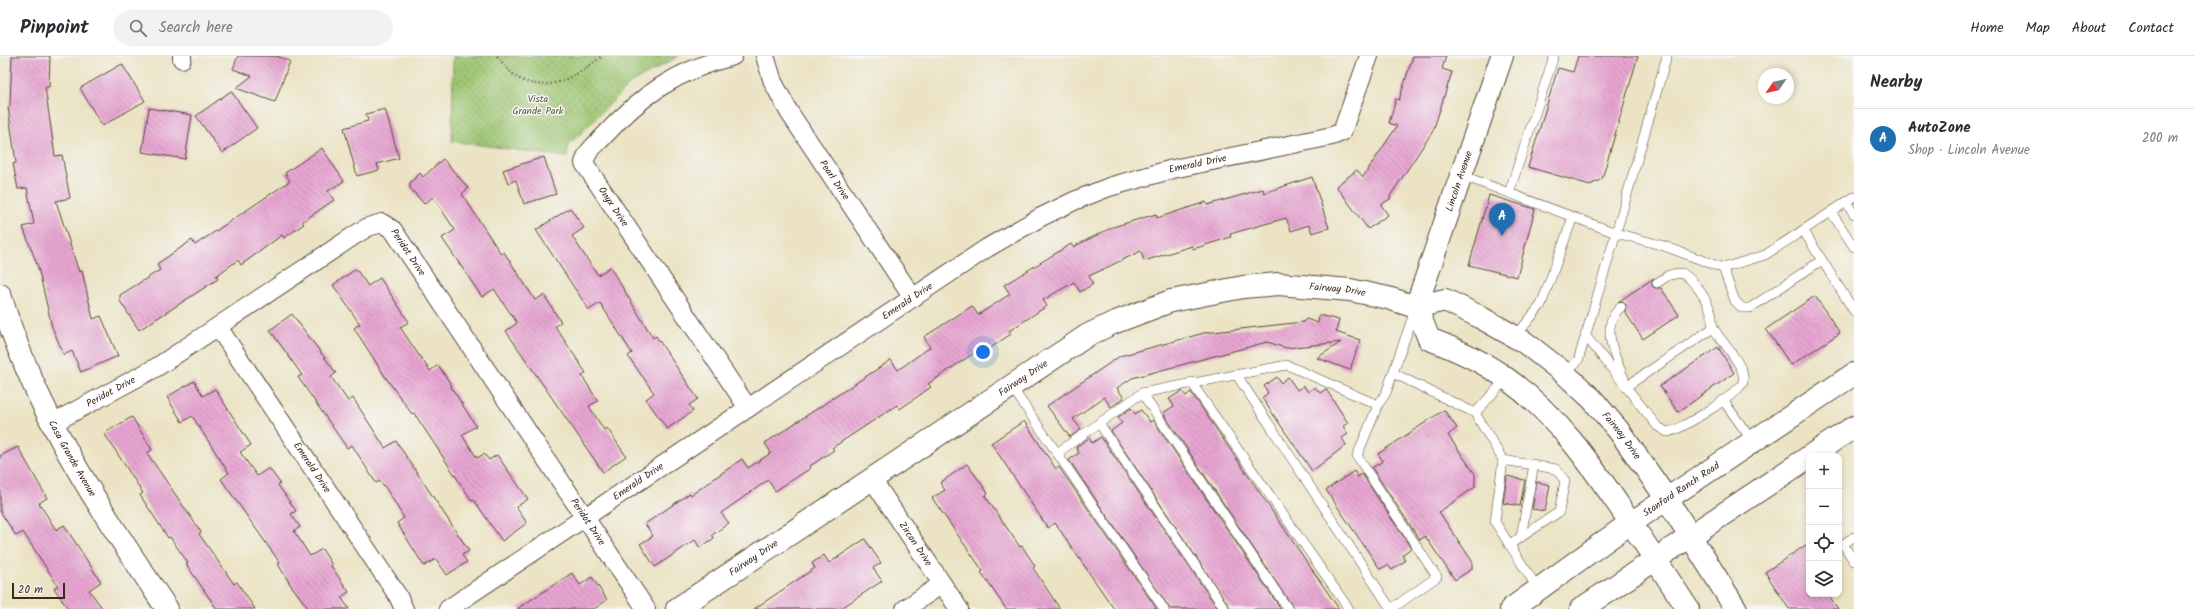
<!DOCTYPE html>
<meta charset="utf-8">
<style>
:root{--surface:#fff;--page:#f2f2f3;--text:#2b2b33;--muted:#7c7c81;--line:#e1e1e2;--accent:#1f6fb2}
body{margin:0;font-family:Kalam,sans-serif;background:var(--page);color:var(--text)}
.controls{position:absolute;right:12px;bottom:12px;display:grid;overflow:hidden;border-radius:8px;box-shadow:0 2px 6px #0003}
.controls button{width:36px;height:36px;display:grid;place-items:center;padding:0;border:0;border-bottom:1px solid var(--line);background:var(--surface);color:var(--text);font:20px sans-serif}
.compass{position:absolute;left:1758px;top:12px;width:36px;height:36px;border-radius:50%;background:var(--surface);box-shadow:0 2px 6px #0003;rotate:236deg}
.scale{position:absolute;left:12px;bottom:10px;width:53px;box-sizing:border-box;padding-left:4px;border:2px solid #3b2a1e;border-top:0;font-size:11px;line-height:14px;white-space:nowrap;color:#3b2a1e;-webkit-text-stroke:3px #f6f6f2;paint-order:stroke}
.you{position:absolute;left:983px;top:296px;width:14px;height:14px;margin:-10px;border:3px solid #fff;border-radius:50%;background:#1a73e8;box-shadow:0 0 0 6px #1a73e833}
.badge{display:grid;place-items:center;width:26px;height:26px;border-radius:50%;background:var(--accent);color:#fff;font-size:13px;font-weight:700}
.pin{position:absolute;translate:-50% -33px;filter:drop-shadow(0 1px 2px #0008)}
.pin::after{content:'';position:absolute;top:21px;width:14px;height:12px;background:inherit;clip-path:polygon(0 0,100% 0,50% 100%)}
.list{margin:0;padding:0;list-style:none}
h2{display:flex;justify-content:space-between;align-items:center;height:52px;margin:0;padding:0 16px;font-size:17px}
h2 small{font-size:13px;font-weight:400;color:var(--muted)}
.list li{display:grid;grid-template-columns:26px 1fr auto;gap:12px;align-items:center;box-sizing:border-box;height:60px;padding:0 16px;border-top:1px solid var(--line)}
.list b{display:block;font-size:15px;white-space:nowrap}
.list p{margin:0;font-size:13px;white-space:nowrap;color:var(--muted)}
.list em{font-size:13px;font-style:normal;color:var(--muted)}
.icon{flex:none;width:22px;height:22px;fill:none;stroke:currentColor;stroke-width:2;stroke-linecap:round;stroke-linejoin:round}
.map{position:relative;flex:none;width:1854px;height:553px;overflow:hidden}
header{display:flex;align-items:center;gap:24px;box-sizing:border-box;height:56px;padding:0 20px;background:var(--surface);border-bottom:1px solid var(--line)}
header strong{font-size:19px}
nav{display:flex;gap:22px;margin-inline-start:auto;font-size:14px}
.search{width:280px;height:36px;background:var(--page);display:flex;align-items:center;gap:10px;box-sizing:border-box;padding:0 14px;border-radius:22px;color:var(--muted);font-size:15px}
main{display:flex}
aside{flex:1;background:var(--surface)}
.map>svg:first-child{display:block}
.grass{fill:url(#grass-dots);stroke:#6b7747}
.building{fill:url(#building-back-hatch)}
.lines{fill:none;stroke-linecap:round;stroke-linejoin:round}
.lane-casing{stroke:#554637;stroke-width:10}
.street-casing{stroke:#554637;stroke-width:20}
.secondary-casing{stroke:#554637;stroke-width:24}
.path{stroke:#554637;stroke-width:2.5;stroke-dasharray:1 3;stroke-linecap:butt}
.lane{stroke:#fff;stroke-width:9}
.street{stroke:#fff;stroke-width:18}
.secondary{stroke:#fff;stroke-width:22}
.labels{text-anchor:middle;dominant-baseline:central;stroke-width:3;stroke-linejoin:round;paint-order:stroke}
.park-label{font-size:10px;fill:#585837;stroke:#f6f6f2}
.street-label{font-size:10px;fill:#3b2a1e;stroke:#f6f6f2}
</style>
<header>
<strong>Pinpoint</strong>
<div class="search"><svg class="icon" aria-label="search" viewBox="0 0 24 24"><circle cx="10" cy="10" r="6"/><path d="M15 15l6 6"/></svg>Search here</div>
<nav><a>Home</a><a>Map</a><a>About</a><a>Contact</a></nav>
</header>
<main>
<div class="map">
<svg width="1854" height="553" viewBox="0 0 1854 553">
<defs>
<pattern id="grass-dots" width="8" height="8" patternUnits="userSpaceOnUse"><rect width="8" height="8" fill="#9bc470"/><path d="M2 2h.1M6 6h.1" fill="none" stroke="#809f5b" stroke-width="1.8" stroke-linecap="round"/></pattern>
<pattern id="building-back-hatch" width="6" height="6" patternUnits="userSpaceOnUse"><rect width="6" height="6" fill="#e7a6d2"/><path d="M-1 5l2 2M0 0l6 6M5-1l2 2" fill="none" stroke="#bc87aa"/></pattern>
</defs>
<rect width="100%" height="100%" fill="#f6f6f2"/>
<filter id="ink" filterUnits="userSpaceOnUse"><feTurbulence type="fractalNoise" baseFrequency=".025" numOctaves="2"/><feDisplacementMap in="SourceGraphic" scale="8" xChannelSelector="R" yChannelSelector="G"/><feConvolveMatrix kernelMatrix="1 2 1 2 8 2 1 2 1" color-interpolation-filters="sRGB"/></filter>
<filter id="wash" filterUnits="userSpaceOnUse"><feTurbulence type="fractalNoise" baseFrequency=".012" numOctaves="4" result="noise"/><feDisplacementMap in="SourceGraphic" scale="16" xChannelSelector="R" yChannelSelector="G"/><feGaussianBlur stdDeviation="0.9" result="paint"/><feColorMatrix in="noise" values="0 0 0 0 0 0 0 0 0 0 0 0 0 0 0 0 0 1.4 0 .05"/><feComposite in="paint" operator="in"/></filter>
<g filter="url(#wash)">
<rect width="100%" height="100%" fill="#ebe3c4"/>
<path class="grass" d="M453 0H679L630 28 568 90 567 101 452 85Z"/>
<g id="blocks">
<g class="building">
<path d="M12 0H50L49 31H45L55 100 62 99 70 142 56 145 79 216 82 215 93 263 101 260 118 300 81 316 72 295 64 299 52 271 38 211 23 171 34 168 27 132 18 133 13 108 16 107 8 51 10 50Z"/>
<path d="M238 0H276L290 5 275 46 236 32 252 20 233 13Z"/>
<path d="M1413 0H1446L1442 13 1452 16 1433 75 1390 140 1391 142 1381 149 1388 159 1368 173 1336 130 1357 114 1363 121 1397 70 1389 67 1396 43 1399 44Z"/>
<path d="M1578 0H1638L1602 123 1590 129 1528 111 1558 12 1573 16Z"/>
<path d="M122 8 145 45 102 70 80 32Z"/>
<path d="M231 35 257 72 222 97 196 60Z"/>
<path d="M149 52 192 59 185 103 142 96Z"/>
<path d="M385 53 399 102 377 108 379 114 357 120 344 72 368 65 366 58Z"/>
<path d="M322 92 344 125 328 135 334 144 302 166 304 168 284 182 282 179 241 209 238 204 216 220 218 223 139 274 120 245V239L160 214 157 208 192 184 195 189 290 125 285 117Z"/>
<path d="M544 101 556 138 524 148 516 124 508 127 503 114Z"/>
<path d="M443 103 468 132 462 138 501 198 504 196 535 244 544 239 561 266 555 270 586 317 582 320 598 345 589 350 604 374 607 372 626 400 603 416 506 275 517 267 494 233 482 241 442 182 455 174 433 141 424 148 410 132V127L420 117 423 121Z"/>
<path d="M1312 121 1329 172 1312 177 1309 169 1291 175 1286 162 1230 178 1231 181 1193 193 1192 190 1144 205 1141 195 1089 220 1093 228 1080 236 1074 226 1043 244 1047 250 1009 275 1011 278 980 299 977 295 928 328 931 331 900 353 897 349 832 392 834 394 810 410 811 412 775 435 768 424 721 457 729 467 712 479 714 482 700 492 695 484 655 511 640 488 653 480 645 468 690 437 691 439 742 403 748 412 771 397 765 387 891 304 898 314 930 291 924 281 972 250 978 259 1010 238 1004 229 1071 188 1073 191 1113 171 1156 158 1157 162 1206 146 1207 149 1263 133 1264 137Z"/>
<path d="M1489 139 1535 153 1517 221 1469 209Z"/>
<path d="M570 152 584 172 572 180 589 206 598 219 610 211 653 282 656 280 698 343 689 349 693 355 667 373 646 343 654 337 628 300 632 297 600 247 589 254 536 174Z"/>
<path d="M356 213 368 230 380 222 409 266 400 271 416 295 430 315 438 309 452 330 451 331 476 370 462 379 477 402 484 398 489 404 497 399 528 443 516 451 527 467 502 485 474 444 472 445 414 357 412 358 386 322 354 272 360 268 333 229Z"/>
<path d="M1654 222 1652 225V230L1655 232H1661L1679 259 1643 283 1625 256 1626 249 1622 245 1618 246Z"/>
<path d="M1815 240 1840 277 1791 309 1766 273Z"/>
<path d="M292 258 336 317 331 321 348 345 353 342 385 392 396 385 469 495 462 499 467 506 447 519 436 503 424 510 397 467 404 462 387 434 380 425 376 427 352 389 347 392 298 321 302 319 270 274Z"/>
<path d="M1319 259 1339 264 1336 276 1360 284 1350 314 1317 302 1341 286 1286 292 1267 286 1132 322 1117 332 1124 342 1111 351 1104 341 1073 363 1081 373 1070 381 1047 350 1120 300 1204 277 1303 266 1306 263 1318 267Z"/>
<path d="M1718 291 1734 317 1678 356 1660 330Z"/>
<path d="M1277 321 1281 327 1288 321 1297 334 1304 330 1308 336 1315 331 1320 337 1326 333 1348 367 1343 370 1348 378 1342 382 1346 389 1312 415 1262 342 1268 337 1264 330Z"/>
<path d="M194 325 203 340 215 333 251 389 240 396 257 420 269 412 280 427 278 429 296 455 291 458 300 471 294 475 310 500 322 493 332 509 331 510 349 536 341 541 349 553H309L290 528 278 508 280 507 221 423 229 417 192 360 182 366 167 341Z"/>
<path d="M1182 335 1186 340 1191 336 1339 553H1294L1163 357 1174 350 1169 343Z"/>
<path d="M1131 352 1135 358 1141 354 1150 366 1153 364 1281 553H1231L1111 375 1122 367 1118 361Z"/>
<path d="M1444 354 1457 372 1448 379 1475 418V431L1439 456 1472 505V513L1455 524 1425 480 1420 484 1372 412 1383 405 1378 398Z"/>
<path d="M132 361 152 394 147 397 201 476 199 478 234 528 237 526 255 553H217L186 508 188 507 170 481 168 482 140 439 143 437 104 377Z"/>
<path d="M1024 365 1056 413 1059 411 1157 553H1114L1055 467 1048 472 991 387Z"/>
<path d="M1101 381 1218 553H1170L1069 404 1079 397 1076 391 1089 382 1092 387Z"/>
<path d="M18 391 47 442 39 447 56 474 64 469 101 526 89 534 103 553H68L54 532 58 530 23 476 16 480 0 455V400Z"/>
<path d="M967 408 988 437 985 440 1020 491 1022 490 1035 510 1033 512 1060 553H1006L981 516 983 515 932 442 945 434 940 427Z"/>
<path d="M1354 415 1358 421 1362 418 1411 492 1402 499 1405 505 1392 514 1388 509 1380 513 1326 434Z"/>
<path d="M1507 420 1525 424 1520 450 1503 447Z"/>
<path d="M1537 426 1550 429 1545 455 1532 453Z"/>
<path d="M865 483 881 507 873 512 882 525 840 553H754L815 512 812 507 824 499 829 507Z"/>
<path d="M1809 487V538H1828L1838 553H1789L1765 516Z"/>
<path d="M572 517 580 529 592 521 607 544 594 553H517Z"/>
</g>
</g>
</g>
<g filter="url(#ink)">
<use href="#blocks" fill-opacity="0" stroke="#554637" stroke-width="1"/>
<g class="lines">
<defs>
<g id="lane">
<path d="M1461 119 1616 177 1667 0"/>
<path d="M1509 137 1554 0"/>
<path d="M1846 146 1854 158"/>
<path d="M1831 156 1854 191"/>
<path d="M1803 174 1854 255"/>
<path d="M1723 212 1735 245 1742 252H1750L1822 204"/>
<path d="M1621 251C1597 271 1618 306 1627 330L1713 272"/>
<path d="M1585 279 1657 370 1667 376C1678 376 1741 336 1743 326 1747 311 1722 287 1714 273 1711 268 1713 261 1711 256 1706 242 1694 224 1682 217L1669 219 1657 227"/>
<path d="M1515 281 1541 249 1573 161"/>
<path d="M1393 317 1475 357 1503 404 1495 466 1538 533"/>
<path d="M1564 317 1578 305 1616 177 1664 190 1723 212 1765 199 1854 141"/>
<path d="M1236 318 1391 553"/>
<path d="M1191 326 1349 553"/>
<path d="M1011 330 1057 397 1142 337 1287 309 1378 349 1386 337 1414 257"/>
<path d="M1142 337 1288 553"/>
<path d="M1723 344 1753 386"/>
<path d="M1378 349 1357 400 1437 521 1391 553"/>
<path d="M1475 357 1507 322"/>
<path d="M1099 367 1225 553"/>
<path d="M1057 397 1164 553"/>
<path d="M1503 404 1556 413 1565 425 1559 456 1509 489"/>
<path d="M1521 481 1534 408"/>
<path d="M1854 481 1843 488 1854 505"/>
</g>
<g id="street">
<path id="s1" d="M733 0C678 14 641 39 603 81 595 90 587 94 584 107L748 352"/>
<path id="s2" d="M765 0 773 26 789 56 913 242"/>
<path d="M182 3V0"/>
<path id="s3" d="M218 271 398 540 404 553"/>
<path id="s4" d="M51 368 157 311 355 179 368 171 382 167 393 174 646 553"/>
<path id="s5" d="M872 423 959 553"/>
<path id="s6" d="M448 553 987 192 1041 161 1074 145 1109 131 1173 113 1332 80 1342 76 1369 0"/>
<path d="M905 553 942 528"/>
</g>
<g id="secondary">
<path id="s7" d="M0 239C36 359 99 451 167 553"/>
<path d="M1416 251 1429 283C1456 293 1484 306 1507 323 1557 359 1590 407 1624 457 1646 489 1667 521 1688 553"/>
<path id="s8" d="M1416 251 1502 0"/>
<path d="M1810 400 1854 371"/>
<path id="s9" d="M677 553 1088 279 1113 267 1171 245 1243 231 1278 228 1350 234 1388 242 1416 251 1445 244 1478 260 1524 286 1564 317 1592 343 1619 375 1667 443 1736 553"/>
<path id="s10" d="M1511 553 1619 475 1854 318"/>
<path d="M1581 553 1809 401"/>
</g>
</defs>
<use href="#lane" class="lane-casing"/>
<use href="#street" class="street-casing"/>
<use href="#secondary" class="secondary-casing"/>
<path class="path" d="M497 0C503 7 510 17 518 22 549 39 578 19 602 0"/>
<use href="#lane" class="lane"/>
<use href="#street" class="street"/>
<use href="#secondary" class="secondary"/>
</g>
</g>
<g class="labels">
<g class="park-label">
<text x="538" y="43">Vista<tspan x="538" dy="12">Grande Park</tspan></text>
</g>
<g class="street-label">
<text stroke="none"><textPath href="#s6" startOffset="877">Emerald Drive</textPath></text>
<text stroke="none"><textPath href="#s2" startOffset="143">Pearl Drive</textPath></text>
<text stroke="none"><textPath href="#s8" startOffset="133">Lincoln Avenue</textPath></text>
<text stroke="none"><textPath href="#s1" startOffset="241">Onyx Drive</textPath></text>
<text stroke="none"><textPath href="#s4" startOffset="428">Peridot Drive</textPath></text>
<text stroke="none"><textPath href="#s9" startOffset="752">Fairway Drive</textPath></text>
<text stroke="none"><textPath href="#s6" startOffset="553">Emerald Drive</textPath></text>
<text stroke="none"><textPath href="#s9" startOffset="416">Fairway Drive</textPath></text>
<text stroke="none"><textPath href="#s4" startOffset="68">Peridot Drive</textPath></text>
<text stroke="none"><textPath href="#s9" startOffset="1088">Fairway Drive</textPath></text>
<text stroke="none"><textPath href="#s7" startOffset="179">Casa Grande Avenue</textPath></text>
<text stroke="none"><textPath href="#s3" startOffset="169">Emerald Drive</textPath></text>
<text stroke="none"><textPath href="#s6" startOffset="229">Emerald Drive</textPath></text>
<text stroke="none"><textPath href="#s10" startOffset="208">Stanford Ranch Road</textPath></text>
<text stroke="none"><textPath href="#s4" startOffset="752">Peridot Drive</textPath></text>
<text stroke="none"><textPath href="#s5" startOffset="78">Zircon Drive</textPath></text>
<text stroke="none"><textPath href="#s9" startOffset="92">Fairway Drive</textPath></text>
</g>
</g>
</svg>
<div class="controls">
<button>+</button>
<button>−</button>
<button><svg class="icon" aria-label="locate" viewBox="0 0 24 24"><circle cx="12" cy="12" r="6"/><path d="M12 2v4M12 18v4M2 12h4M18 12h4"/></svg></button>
<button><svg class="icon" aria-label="layers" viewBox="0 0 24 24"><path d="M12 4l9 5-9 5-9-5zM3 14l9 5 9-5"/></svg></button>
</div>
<svg class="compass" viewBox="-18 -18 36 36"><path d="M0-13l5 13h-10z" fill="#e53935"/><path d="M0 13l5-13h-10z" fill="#7c7c81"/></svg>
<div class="scale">20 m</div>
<div class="you"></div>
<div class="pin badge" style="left:1502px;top:180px">A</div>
</div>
<aside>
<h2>Nearby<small></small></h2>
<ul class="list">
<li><span class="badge">A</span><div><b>AutoZone</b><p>Shop · Lincoln Avenue</p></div><em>200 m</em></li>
</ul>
</aside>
</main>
